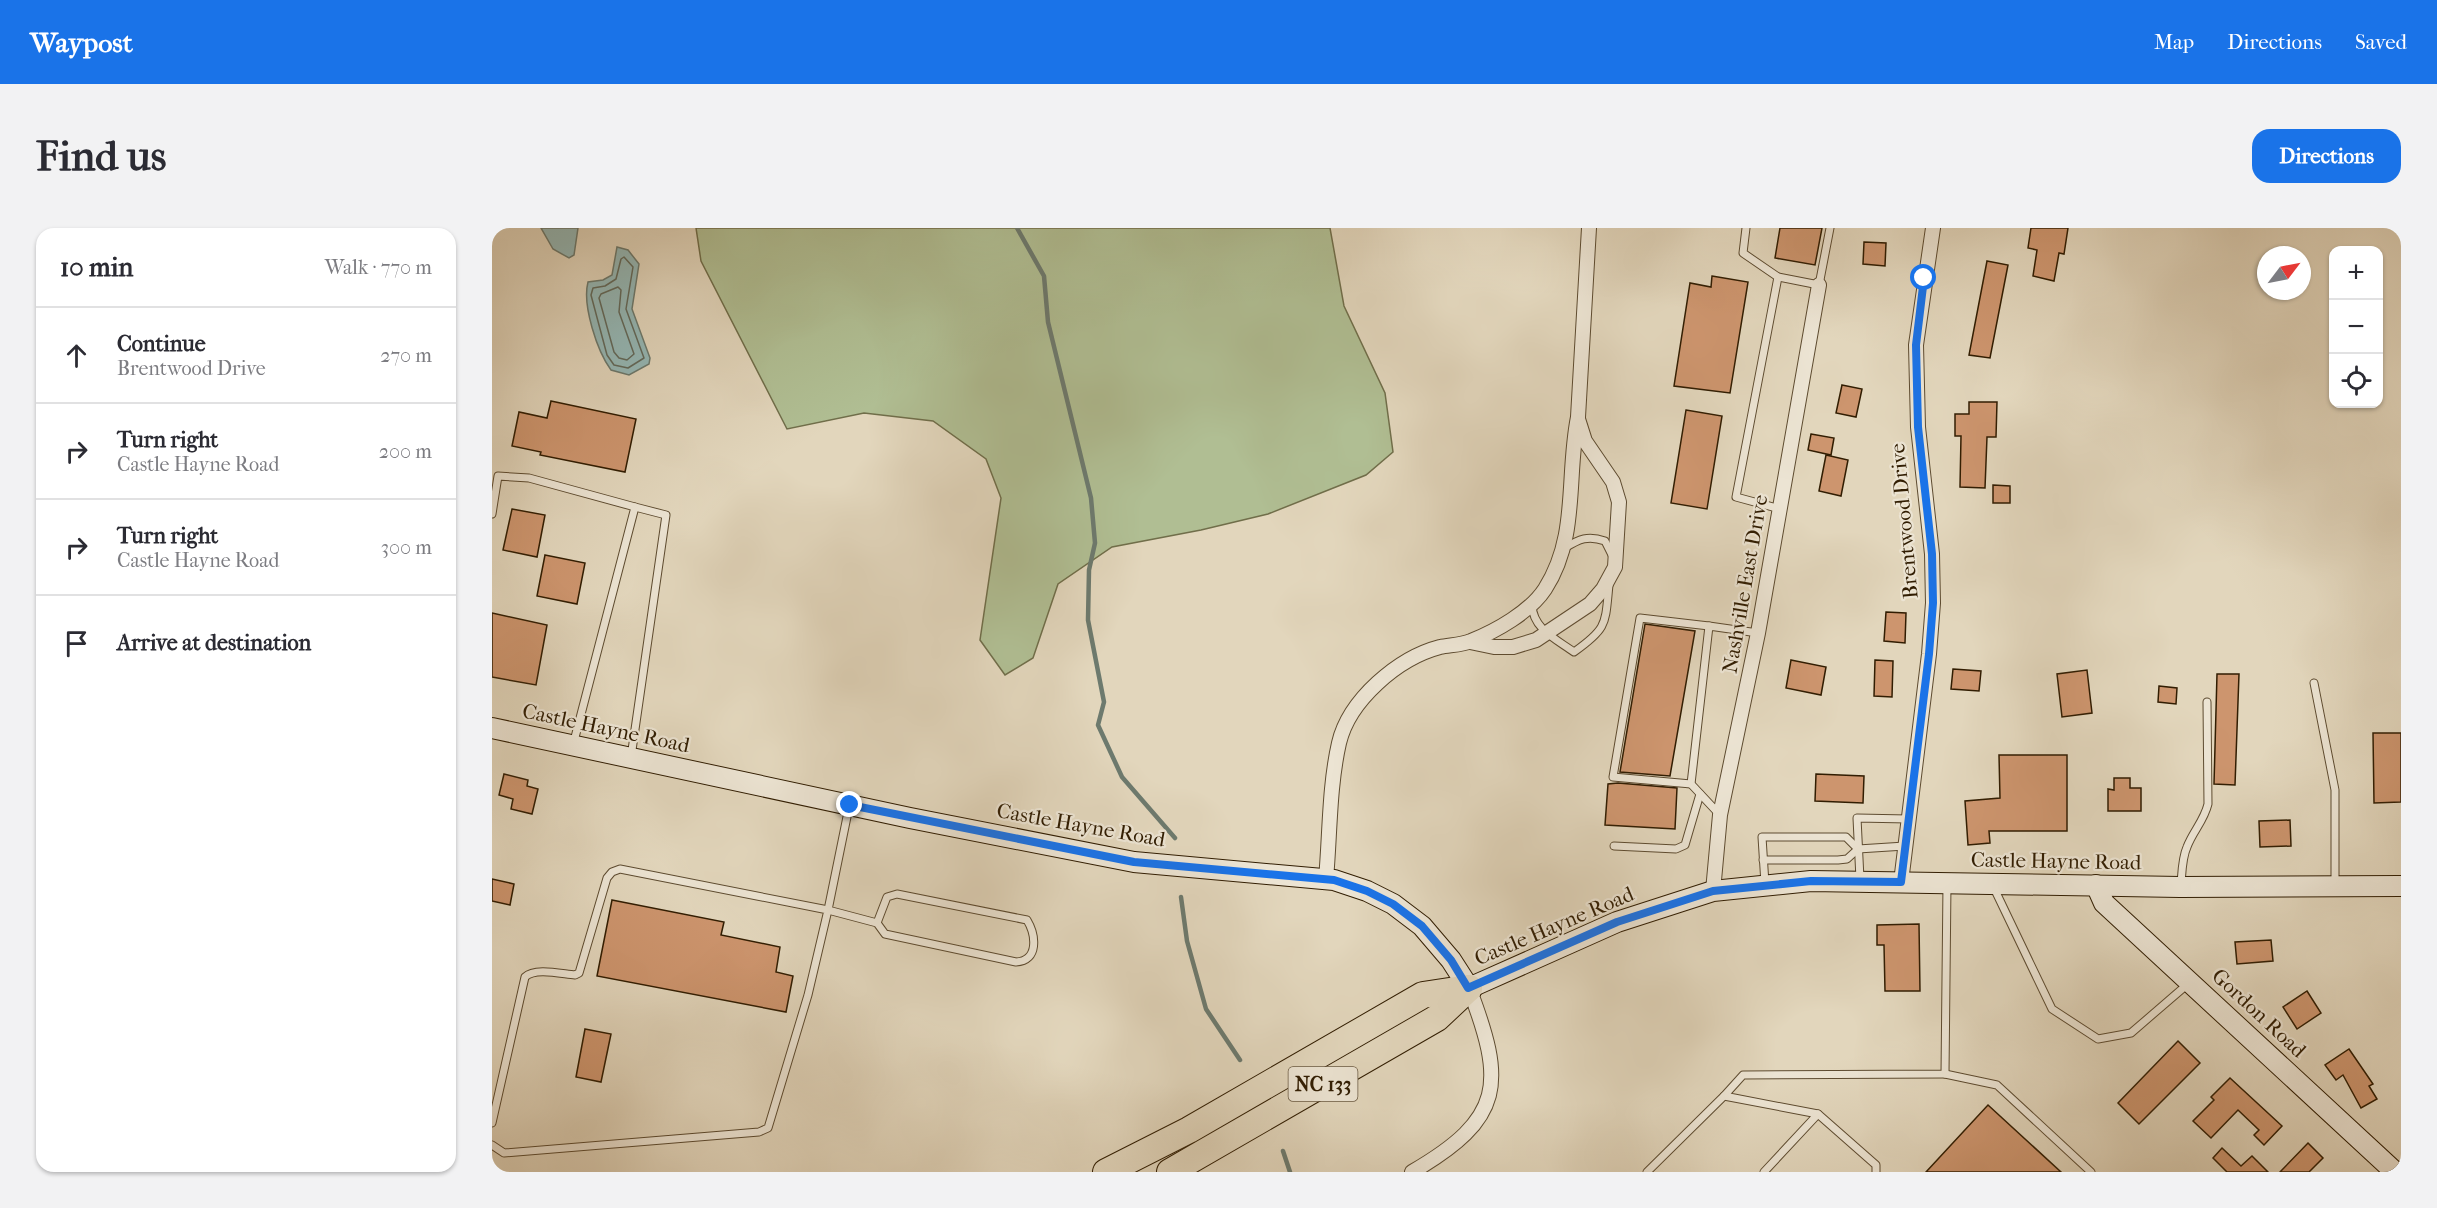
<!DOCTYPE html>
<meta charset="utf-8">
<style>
:root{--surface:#fff;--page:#f2f2f3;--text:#2b2b33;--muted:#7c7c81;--line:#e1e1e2;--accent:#1a73e8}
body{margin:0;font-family:"IM FELL French Canon",serif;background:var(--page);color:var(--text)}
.controls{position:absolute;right:18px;top:18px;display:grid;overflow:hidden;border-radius:12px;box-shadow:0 2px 4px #0004}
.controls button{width:54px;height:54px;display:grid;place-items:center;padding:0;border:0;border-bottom:2px solid var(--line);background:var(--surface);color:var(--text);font:30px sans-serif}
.compass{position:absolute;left:1765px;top:18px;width:54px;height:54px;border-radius:50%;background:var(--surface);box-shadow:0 2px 4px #0004;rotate:58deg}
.stop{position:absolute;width:18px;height:18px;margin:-14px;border:4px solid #1a73e8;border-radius:50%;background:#fff}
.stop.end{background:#1a73e8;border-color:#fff;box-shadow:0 2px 6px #0008}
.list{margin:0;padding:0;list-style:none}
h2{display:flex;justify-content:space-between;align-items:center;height:78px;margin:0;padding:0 24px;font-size:26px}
h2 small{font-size:20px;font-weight:400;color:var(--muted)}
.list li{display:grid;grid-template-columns:39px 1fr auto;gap:18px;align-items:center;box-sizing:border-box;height:96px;padding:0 24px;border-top:2px solid var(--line)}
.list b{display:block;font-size:22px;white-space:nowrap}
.list p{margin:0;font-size:20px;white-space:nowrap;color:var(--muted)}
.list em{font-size:20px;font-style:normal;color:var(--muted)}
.icon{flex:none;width:33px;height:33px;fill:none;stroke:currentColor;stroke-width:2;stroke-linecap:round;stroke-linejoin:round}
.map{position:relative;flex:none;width:1909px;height:944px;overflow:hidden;border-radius:18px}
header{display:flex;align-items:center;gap:36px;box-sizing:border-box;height:84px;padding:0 30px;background:var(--accent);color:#fff}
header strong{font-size:28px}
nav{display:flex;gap:33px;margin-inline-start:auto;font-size:21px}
.intro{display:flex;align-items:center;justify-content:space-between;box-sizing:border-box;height:144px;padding:0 36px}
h1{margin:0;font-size:42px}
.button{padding:15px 27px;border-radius:18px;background:var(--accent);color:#fff;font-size:21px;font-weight:700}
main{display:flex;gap:36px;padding:0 36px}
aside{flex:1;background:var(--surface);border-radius:18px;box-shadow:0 2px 4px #0004}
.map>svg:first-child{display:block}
.green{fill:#b0be93;stroke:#706e4a;stroke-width:1.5}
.water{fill:#95b8b6;stroke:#6d7a6e;stroke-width:1.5}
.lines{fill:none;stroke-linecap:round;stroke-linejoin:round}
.shore{stroke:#636a5c;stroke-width:1.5}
.stream{stroke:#6d7a6e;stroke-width:4.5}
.building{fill:#cd956e;stroke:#311d02;stroke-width:1.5}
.lane-casing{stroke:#5d4b30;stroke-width:9}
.street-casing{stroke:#5d4b30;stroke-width:16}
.secondary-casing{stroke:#311d02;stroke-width:22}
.highway-casing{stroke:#311d02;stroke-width:28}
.lane{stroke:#ece4d3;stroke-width:7}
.street{stroke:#ece4d3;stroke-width:14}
.secondary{stroke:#ece4d3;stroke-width:20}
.highway{stroke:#e2d6bc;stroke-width:26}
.route{stroke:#1a73e8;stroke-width:8}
.labels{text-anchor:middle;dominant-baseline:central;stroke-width:4.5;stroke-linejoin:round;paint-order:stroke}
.shield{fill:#ece4d3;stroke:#695941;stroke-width:1.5}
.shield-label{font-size:20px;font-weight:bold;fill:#311d02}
.street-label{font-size:21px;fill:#311d02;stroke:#ece4d3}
</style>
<header>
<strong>Waypost</strong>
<nav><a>Map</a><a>Directions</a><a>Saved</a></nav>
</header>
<div class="intro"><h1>Find us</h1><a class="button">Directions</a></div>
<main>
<aside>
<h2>10 min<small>Walk · 770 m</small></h2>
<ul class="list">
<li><svg class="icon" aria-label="ahead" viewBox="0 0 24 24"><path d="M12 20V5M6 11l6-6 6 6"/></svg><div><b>Continue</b><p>Brentwood Drive</p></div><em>270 m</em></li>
<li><svg class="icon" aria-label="right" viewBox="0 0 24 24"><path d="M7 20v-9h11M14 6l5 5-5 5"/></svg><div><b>Turn right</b><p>Castle Hayne Road</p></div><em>200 m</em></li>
<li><svg class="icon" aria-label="right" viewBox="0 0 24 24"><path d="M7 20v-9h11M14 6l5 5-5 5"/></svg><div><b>Turn right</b><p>Castle Hayne Road</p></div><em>300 m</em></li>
<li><svg class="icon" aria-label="arrive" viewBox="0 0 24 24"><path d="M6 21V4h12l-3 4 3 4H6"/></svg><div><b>Arrive at destination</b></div></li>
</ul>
</aside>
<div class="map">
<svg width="1909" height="944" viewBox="0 0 1909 944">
<rect width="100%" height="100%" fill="#e2d6bc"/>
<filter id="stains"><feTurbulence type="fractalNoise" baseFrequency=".00333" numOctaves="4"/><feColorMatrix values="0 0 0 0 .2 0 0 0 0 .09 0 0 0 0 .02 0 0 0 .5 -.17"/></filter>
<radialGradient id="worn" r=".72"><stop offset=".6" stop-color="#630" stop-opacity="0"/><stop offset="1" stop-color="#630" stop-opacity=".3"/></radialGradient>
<path class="green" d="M204 0H838L852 78 893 165 901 224 874 247 776 286 709 302 620 319 566 356 541 430 513 447 488 412 509 270 494 231 441 193 372 185 295 201 209 33Z"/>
<g class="water">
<path d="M49 0H86L82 27 77 30 61 21Z"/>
<path d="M125 19 136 22 147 36 140 81 158 130 157 136 137 147 119 142C105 123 90 77 96 54L111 52 120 47Z"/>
</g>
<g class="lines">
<g class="shore">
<path d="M132 29 141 39 134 81 152 130 136 140 122 137 115 127 99 67 101 60 113 58 124 51 129 31Z"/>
<path d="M126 59 129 62 127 84 142 126 135 132 127 130 122 124 107 70 109 66Z"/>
</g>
<g class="stream">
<path d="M525 0 552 48 556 94 599 270 603 315 597 342 596 392 612 474 606 497 630 549 683 610"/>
<path d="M689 669 695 713 714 781 748 832"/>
<path d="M791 923 798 944"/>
</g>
</g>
<g class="building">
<path d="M1288 0H1330L1323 37 1283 30Z"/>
<path d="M1539 0H1576L1572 26 1567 25 1562 53 1541 48 1545 22 1536 20Z"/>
<path d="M1372 14 1394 15 1393 38 1371 36Z"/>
<path d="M1495 33 1516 37 1498 130 1477 127Z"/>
<path d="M1220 48 1256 54 1238 165 1182 158 1198 55 1219 59Z"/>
<path d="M1350 157 1370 161 1364 189 1344 185Z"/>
<path d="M59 173 144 191 133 244 48 227 49 224 20 218 27 184 55 190Z"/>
<path d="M1477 174H1505L1504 209H1495L1493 260 1468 259 1469 208H1463V186H1477Z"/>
<path d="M1194 182 1230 188 1215 281 1179 275Z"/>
<path d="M1319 206 1342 210 1339 227 1316 222Z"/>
<path d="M1334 227 1356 232 1349 268 1327 263Z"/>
<path d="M1501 257 1518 258V275H1501Z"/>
<path d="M20 281 53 287 45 329 11 322Z"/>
<path d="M53 327 93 335 85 376 45 368Z"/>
<path d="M1394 384 1414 385 1413 415 1392 413Z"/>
<path d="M0 385 55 397 44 457 0 449Z"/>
<path d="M1153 396 1203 403 1178 548 1128 544Z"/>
<path d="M1299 432 1334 439 1329 467 1294 460Z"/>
<path d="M1383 432 1401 433 1400 469 1382 468Z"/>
<path d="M1461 441 1489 443 1487 463 1459 461Z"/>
<path d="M1595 442 1600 485 1570 489 1565 446Z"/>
<path d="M1725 446H1747L1743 557 1722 556Z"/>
<path d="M1667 458 1685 460 1684 476 1666 474Z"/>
<path d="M1881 505H1909V574L1882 575Z"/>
<path d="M1507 527H1575V603H1497L1498 615 1476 617 1473 573 1508 570Z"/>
<path d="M12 546 36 552 35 558 46 561 40 586 19 581 21 571 7 567Z"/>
<path d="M1324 546 1372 548 1371 575 1323 573Z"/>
<path d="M1622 550H1638V560H1649V583H1616V561L1622 562Z"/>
<path d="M1126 555 1185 560 1183 601 1113 597 1116 556Z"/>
<path d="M1798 592 1799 618 1768 619 1767 593Z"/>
<path d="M0 651 22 656 18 677 0 673Z"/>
<path d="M120 672 232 694 229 707 288 719 284 744 301 748 294 784 105 748Z"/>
<path d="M1427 696 1428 763H1393L1392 717H1385V697Z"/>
<path d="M1779 712 1781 733 1745 736 1743 714Z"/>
<path d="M1815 763 1829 785 1805 801 1791 779Z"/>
<path d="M93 801 119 806 109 854 84 849Z"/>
<path d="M1686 813 1708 835 1647 896 1626 875Z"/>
<path d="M1857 821 1881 856 1877 858 1885 871 1869 880 1851 847 1844 852 1833 837Z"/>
<path d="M1738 850 1790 898 1772 917 1762 907 1767 902 1746 882 1719 910 1701 893 1722 872 1719 869Z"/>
<path d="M1496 877 1569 944H1434Z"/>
<path d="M1816 915 1831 930 1817 944H1788Z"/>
<path d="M1730 920 1749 938 1760 928 1776 944H1735L1721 930Z"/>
</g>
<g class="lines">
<defs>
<g id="lane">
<path d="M1254 0 1251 25 1286 49 1327 57 1338 0"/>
<path d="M1286 49 1244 269 1288 281"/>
<path d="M0 286 6 248 37 250 143 279 81 517"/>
<path d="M1073 320C1087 311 1096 307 1113 313L1120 327"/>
<path d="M1040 377C1041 401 1064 411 1082 424 1116 400 1113 396 1117 357"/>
<path d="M1822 455 1843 562V656"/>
<path d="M139 529 174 287 143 279"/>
<path d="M1199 556 1121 549 1148 390 1217 398"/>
<path d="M357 579 336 682 385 695 393 706 524 734C547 733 544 707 535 692L405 666 395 669 385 695"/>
<path d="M1228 587 1199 556 1217 398 1266 405"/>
<path d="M1122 618 1184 621 1193 617 1208 566"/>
<path d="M1271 632H1346L1355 631 1366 621 1413 618"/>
<path d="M1368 651 1365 590 1416 591"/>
<path d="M1273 656 1270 609H1354L1366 621"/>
<path d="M1689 656C1690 644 1690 630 1695 619 1701 603 1712 593 1716 576L1715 474"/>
<path d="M1501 658 1560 781 1606 811 1639 805 1697 755"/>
<path d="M1453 846 1505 857 1599 944"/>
<path d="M0 895 33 749C43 739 70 746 83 747L87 745 115 650 120 644 128 641 336 682 316 767 276 900 267 904 12 925 0 917"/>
<path d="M1155 944 1232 868"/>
<path d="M1272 944 1326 886"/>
<path d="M1384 944V937L1326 886 1232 868 1251 847 1453 846 1455 656"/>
</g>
<g id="street">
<path d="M978 414 1002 419H1021L1044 412 1098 376 1111 361 1123 339 1127 274 1121 254 1093 213 1086 191"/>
<path d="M834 651C838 607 837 559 847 515 857 472 906 430 948 419 958 417 970 417 979 413 1004 403 1038 384 1053 361 1087 308 1074 249 1086 189L1097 0"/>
<path d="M1409 654 1437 426 1441 375 1440 326 1426 199 1424 117 1441 0"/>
<path d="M1221 663 1228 587 1266 405 1327 57"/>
<path d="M920 944C1013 890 1013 855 977 760"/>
</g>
<g id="secondary">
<path d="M0 500 418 590 642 634 842 652 875 663 901 676 930 698 959 732 977 760 1125 694 1221 663 1319 653 1688 659 1909 658"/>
<path d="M1604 657 1612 675 1903 944"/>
</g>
<g id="highway">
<path d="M614 944 697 902 931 767 977 760"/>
<path d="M678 944 945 790 977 760"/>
</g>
</defs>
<use href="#lane" class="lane-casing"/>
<use href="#street" class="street-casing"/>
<use href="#secondary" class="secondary-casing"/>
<use href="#highway" class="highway-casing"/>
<use href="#lane" class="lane"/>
<use href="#street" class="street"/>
<use href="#secondary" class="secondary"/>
<use href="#highway" class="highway"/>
</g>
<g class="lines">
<path class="route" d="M358 577 642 634 842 652 875 663 901 676 930 698 959 732 976 760 1125 694 1221 663 1319 653 1409 654 1437 426 1441 375 1440 326 1426 199 1424 117 1432 50"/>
</g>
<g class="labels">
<rect class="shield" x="796.5" y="839" width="69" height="34" rx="4.5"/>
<g class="shield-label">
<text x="831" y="856">NC 133</text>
</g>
<g class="street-label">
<text transform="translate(1412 293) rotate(-95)">Brentwood Drive</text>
<text transform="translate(1253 356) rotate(-80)">Nashville East Drive</text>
<text transform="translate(114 500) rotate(12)">Castle Hayne Road</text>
<text transform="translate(589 597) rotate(10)">Castle Hayne Road</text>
<text transform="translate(1564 633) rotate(1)">Castle Hayne Road</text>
<text transform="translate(1062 698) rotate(-23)">Castle Hayne Road</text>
<text transform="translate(1767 785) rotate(43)">Gordon Road</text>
</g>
</g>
<rect width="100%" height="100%" filter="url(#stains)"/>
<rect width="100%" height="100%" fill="url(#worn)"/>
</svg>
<div class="controls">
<button>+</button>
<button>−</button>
<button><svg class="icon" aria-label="locate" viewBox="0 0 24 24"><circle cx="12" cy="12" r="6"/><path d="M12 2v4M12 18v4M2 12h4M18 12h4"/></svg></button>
</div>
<svg class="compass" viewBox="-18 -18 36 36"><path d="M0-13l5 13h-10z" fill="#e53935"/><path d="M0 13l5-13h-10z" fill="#7c7c81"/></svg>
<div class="stop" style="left:1432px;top:50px"></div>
<div class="stop end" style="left:358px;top:577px"></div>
</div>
</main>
